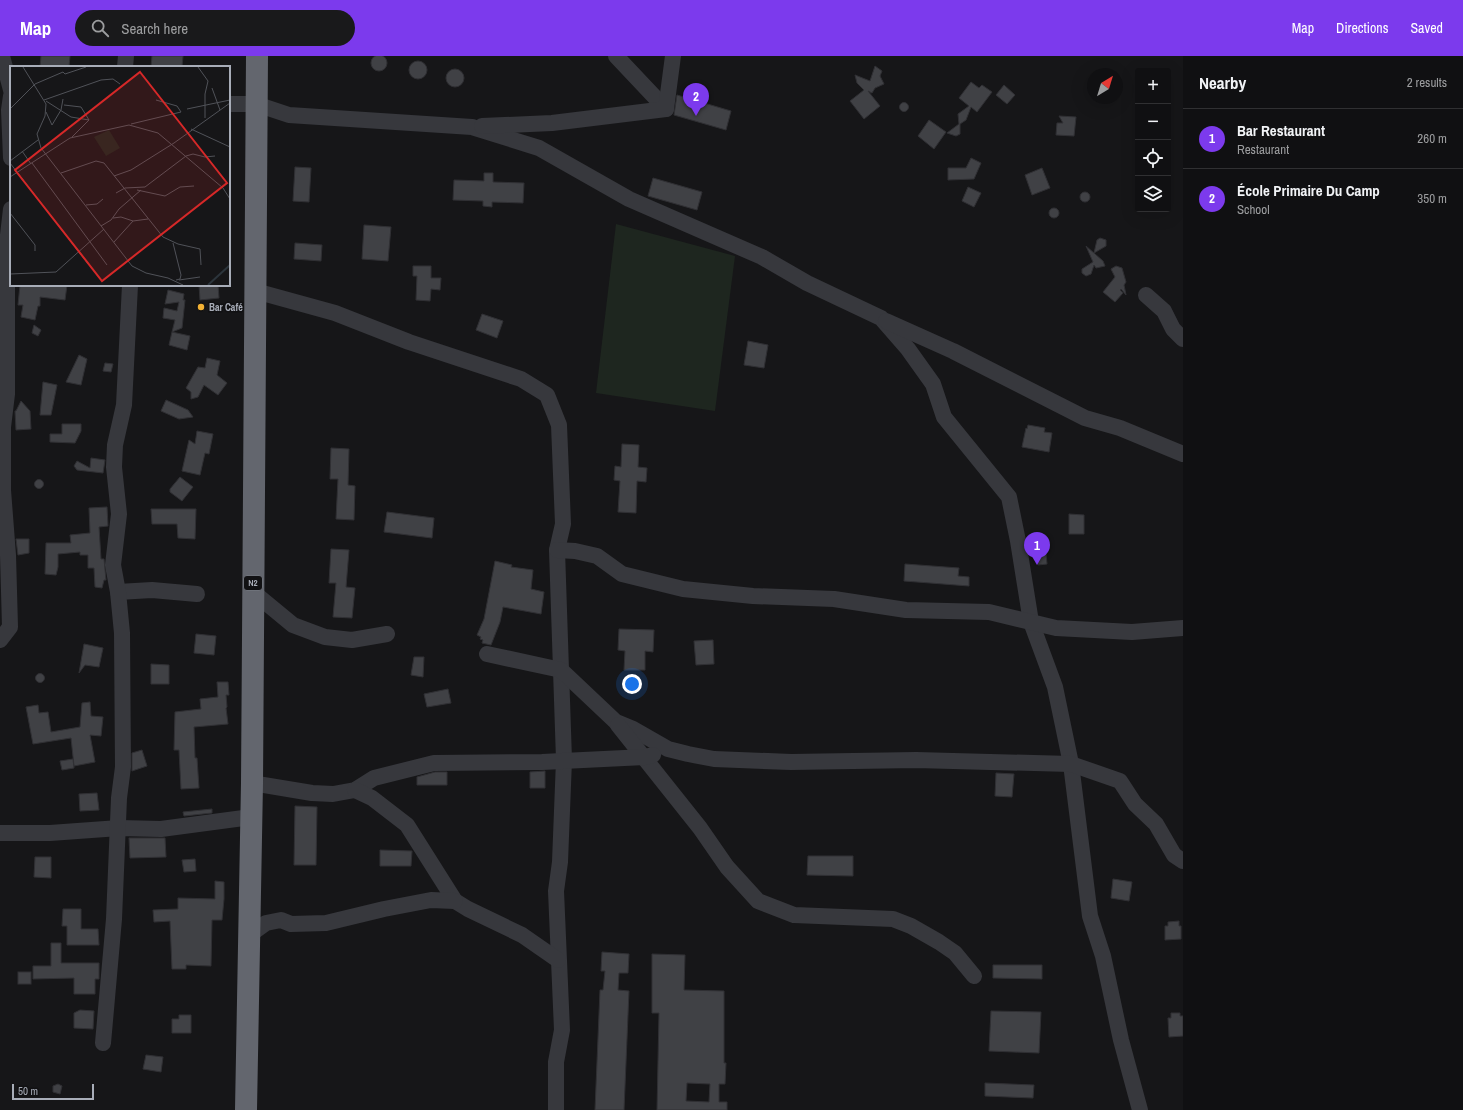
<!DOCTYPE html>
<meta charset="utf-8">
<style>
:root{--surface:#101012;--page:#19191b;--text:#f1f3f6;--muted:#9c9d9f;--line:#303032;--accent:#7c3aed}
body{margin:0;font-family:"Archivo Narrow",sans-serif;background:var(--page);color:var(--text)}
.controls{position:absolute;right:12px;top:12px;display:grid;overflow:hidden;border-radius:4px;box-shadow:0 4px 16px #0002}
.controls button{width:36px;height:36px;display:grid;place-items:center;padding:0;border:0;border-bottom:1px solid var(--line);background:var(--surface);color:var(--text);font:20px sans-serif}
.compass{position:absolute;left:1087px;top:12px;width:36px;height:36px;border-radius:50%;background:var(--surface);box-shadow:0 4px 16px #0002;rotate:38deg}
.scale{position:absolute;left:12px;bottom:10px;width:82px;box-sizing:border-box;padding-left:4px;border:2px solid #a8adb8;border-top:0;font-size:11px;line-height:14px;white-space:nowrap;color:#a8adb8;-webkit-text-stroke:3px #111113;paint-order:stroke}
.you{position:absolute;left:632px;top:628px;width:14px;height:14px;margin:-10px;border:3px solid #fff;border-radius:50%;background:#1a73e8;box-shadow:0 0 0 6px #1a73e833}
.badge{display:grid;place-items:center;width:26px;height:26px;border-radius:50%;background:var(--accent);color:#fff;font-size:13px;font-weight:700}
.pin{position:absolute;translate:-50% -33px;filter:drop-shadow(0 1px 2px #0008)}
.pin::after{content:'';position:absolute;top:21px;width:14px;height:12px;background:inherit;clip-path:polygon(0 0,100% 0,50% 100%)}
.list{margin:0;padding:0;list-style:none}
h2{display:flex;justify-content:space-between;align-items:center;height:52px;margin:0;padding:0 16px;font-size:17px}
h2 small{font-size:13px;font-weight:400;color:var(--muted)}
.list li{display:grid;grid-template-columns:26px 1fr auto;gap:12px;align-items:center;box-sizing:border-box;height:60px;padding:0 16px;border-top:1px solid var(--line)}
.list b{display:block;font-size:15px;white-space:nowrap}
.list p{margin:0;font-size:13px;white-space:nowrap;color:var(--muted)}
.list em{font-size:13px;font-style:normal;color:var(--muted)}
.icon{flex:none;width:22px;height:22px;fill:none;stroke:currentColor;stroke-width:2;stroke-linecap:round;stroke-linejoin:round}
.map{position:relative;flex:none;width:1183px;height:1054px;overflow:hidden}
header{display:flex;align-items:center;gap:24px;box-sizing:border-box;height:56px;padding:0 20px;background:var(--accent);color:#fff}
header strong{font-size:19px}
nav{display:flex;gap:22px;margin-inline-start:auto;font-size:14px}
.search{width:280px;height:36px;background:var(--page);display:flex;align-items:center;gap:10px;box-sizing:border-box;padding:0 14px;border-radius:22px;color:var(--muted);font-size:15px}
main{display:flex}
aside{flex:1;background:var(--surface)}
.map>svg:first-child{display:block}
.green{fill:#1e261f}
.building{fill:#404145;stroke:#303034;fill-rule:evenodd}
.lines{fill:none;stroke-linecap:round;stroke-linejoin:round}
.minor{stroke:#37383d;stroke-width:16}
.highway{stroke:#63666e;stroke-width:22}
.poi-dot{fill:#f2b134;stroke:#111113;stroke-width:1.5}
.labels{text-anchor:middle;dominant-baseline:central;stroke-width:3;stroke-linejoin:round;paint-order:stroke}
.shield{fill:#111113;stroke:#7b7e86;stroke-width:1}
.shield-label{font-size:9px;font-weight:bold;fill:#a8adb8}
.poi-label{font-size:10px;font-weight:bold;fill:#a8adb8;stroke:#111113;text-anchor:start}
.inset-river{fill:none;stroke:#2c353c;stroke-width:2}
.inset-road{fill:none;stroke:#505258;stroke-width:1}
.view{fill:#d62828;fill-opacity:0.15;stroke:#d62828;stroke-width:2}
.inset-edge{fill:none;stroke:#a8adb8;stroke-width:2}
</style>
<header>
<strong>Map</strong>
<div class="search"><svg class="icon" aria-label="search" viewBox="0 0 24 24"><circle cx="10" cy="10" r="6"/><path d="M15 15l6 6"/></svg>Search here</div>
<nav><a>Map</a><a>Directions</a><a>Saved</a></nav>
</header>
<main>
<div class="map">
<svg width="1183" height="1054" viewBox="0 0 1183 1054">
<rect width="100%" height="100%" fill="#161618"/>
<path class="green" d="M616 168 735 200 715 355 596 337Z"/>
<g class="building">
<circle cx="379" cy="7" r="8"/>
<path d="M41 0H70L69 11H40Z"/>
<path d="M152 0H183L182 11H151Z"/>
<circle cx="418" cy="14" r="9"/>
<path d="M875 10 882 15 880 20 884 28 875 32 872 37 868 35 880 50 864 63 850 45 864 34 857 27 855 19 870 25Z"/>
<circle cx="455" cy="22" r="9"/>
<path d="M971 26 979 32 982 29 992 36 977 56 971 51 966 64 960 68V78L956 80 947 77 959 68 958 58 969 50 959 42Z"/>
<path d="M1004 29 1015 39 1007 48 996 39Z"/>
<path d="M677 39 731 55 726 74 674 59Z"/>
<circle cx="904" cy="51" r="4.5"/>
<path d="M1059 60 1076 61 1074 80 1056 79 1057 67H1063Z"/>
<path d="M929 64 946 76 934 93 918 80Z"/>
<path d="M971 102 981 107 974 123 948 124V112H966Z"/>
<path d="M295 111 311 112 309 146 293 145Z"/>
<path d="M1042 112 1050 132 1032 139 1025 119Z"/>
<path d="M484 117H493V126L524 127 523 147 492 146V151L483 150V145L453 144 454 124 484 125Z"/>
<path d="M653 122 702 136 697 154 648 140Z"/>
<path d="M968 131 981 137 974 151 962 145Z"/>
<circle cx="1085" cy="141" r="5"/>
<circle cx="1054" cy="157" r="5"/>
<path d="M364 169 391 171 388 205 362 203Z"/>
<path d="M1100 182 1106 184V190L1094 197 1097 184Z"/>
<path d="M295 187 322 189 321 205 294 203Z"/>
<path d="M1086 190 1103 205 1105 210 1096 212 1094 209 1091 218 1086 220 1082 217V213L1093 206Z"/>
<path d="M413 210H431V222H441L440 234 431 233 430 245 416 244 417 220H413Z"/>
<path d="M1116 210 1122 212 1126 226 1124 229 1126 239 1121 233 1120 234 1123 237 1115 246 1103 236 1115 221 1111 213Z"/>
<path d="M20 229H67L65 244 40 241V250H38L35 264 21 261 23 249H18Z"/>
<path d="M199 229H218L219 242 200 244Z"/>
<path d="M168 234 184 238 183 244H185L182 272 172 276 175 264 163 262 164 252 177 255 179 246 165 248Z"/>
<path d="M482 258 503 265 497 282 476 274Z"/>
<path d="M34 269 41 274 38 280 32 277Z"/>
<path d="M172 276 190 280 187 294 169 289Z"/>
<path d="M748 285 768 289 764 312 744 309Z"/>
<path d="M79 299 87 303 81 329 66 326Z"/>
<path d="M207 302 220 305 217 319 227 327 218 339 204 329 198 341 191 343V336L186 332 198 311 205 312Z"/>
<path d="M105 307 113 308 111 316 103 315Z"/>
<path d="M43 326 57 329 51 359H40Z"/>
<path d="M166 344 188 354 193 361 179 363 161 355Z"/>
<path d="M21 345 30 355 31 373 16 374 15 355H16Z"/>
<path d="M62 368H81V375L75 387 50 386V378H62Z"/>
<path d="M1028 369 1045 372 1044 376 1052 377 1049 396 1022 391 1026 372 1027 373Z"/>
<path d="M197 375 213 378 209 398 205 397 200 419 182 415 189 384 195 388Z"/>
<path d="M622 388 639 389 638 411 647 412 646 426 637 425 636 457 618 456 620 425 614 424 615 410 621 411Z"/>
<path d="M331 392 349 393 348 429 355 430 354 464 336 463 338 423H330Z"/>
<path d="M91 402 105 404 103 417 77 414 74 410 77 405 90 412Z"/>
<path d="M180 421 193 431 182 445 170 436V433Z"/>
<circle cx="39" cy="428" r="4.5"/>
<path d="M107 451 108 470 99 471 101 503H104L106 524H104L102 532 95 531 94 512H88V499H80V496L58 498V511L56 519 45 518 46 487H71L70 479 90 477 89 452Z"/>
<path d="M151 453H196L195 483 178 482 177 468H152Z"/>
<path d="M387 456 434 462 432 482 384 476Z"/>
<path d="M1069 458 1084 459V478H1069Z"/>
<path d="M16 483H29V497L18 499Z"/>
<path d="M1045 488 1047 508 1038 509 1036 489Z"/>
<path d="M331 493 349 494 346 531 355 532 352 562 333 561 336 527H329Z"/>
<path d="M495 505 512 509 511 511 533 514 531 533 544 536 541 558 503 551 500 566 491 589 482 587 483 584 480 583 481 581 477 579 484 563Z"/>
<path d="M905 508 959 512 958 520 969 521V530L904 525Z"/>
<path d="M619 573 654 574 653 596 645 595V614H624L625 595 618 594Z"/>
<path d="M196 578 216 580 214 599 194 597Z"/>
<path d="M713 584 714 608 696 609 694 585Z"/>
<path d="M84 588 103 592 99 611 85 609 79 617Z"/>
<path d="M414 601H424L423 621 411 619Z"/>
<path d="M151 608 169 609V628H151Z"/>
<circle cx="40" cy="622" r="4.5"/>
<path d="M217 626H228L229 639H226L227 651 226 652 228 668 194 671 195 702H197L199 732 181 733 179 694H174L175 656 201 653 200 643 218 641Z"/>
<path d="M448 633 451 647 427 651 424 638Z"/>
<path d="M90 646 91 660 103 661 101 680 90 679 95 706 74 710 71 682 33 688 26 651 38 649 39 657 48 656 51 676 80 671 82 647Z"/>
<path d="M142 694 147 710 132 715V697Z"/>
<path d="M73 703 74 712 62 714 60 705Z"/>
<path d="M545 715V732H530V716Z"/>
<path d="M435 716H447V729H417V721Z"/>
<path d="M996 717 1014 718 1012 741 995 740Z"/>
<path d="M97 737 99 754 80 755 79 738Z"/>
<path d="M295 750 317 751 316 809H294Z"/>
<path d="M212 753V757L184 760 183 756Z"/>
<path d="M129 782H165L166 801 130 802Z"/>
<path d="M380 794 412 795 411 810H380Z"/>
<path d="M808 800H853V820L807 819Z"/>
<path d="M35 801H51V822L34 821Z"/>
<path d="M195 803 196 815 184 816 182 804Z"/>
<path d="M1113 823 1132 826 1129 845 1111 842Z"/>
<path d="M215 825 224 826V843L222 864H212L211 910 186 909V913H172L170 865 154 866 153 854 178 853V842L215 843Z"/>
<path d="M63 853H81V873H98L99 889H67V870H62Z"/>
<path d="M1179 865V870H1181V883L1165 884V870H1168V866Z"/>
<path d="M51 887H61V907H99V923H95V938H74V922L33 923V910H51Z"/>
<path d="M602 896 629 898 628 917H619L618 934 629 935 624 1054H595L600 934H603L605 915H601Z"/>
<path d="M652 898 685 899 684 934 724 935V1007H726L725 1028H719V1046H727V1054H657L659 957H652ZM687 1027 710 1028 709 1046 686 1045Z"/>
<path d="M993 909H1042V923L993 922Z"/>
<rect x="18" y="916" width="13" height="12"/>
<path d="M80 954 94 955 93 973 74 972V957Z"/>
<path d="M991 955 1041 956 1039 997 989 995Z"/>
<path d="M1171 957H1180V960H1183V980L1169 981 1168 962H1171Z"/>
<path d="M179 959H191V977H172V963H179Z"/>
<path d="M146 999 163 1001 161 1016 143 1013Z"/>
<path d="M985 1027 1034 1029 1033 1042 985 1040Z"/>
<path d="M58 1028 62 1030 60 1038 53 1036V1030Z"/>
</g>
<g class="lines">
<g class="minor">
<path d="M2 0 11 34"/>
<path d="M616 0 666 53"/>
<path d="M125 11 126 0"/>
<path d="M11 40 9 54 11 102"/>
<path d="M229 48H256L289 59 472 71 539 92 629 143 762 201 807 227 881 262 908 293 933 328 944 361 1009 441 1018 485 1031 566 1055 631 1071 708 1090 860 1103 900 1121 984 1140 1054"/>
<path d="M482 70 552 67 666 53 673 0"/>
<path d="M255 235 335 257 409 286 521 323 547 339 559 369 563 468 557 494 564 704 560 806 556 835 562 974 556 1006V1054"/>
<path d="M1146 239 1164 255 1173 273 1183 283"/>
<path d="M886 265 953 295 1085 362 1120 372 1183 398"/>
<path d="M557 494 575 495 597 500 622 518 683 533 753 540 834 543 906 554 989 556 1056 572 1132 576 1183 572"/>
<path d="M118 536 152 534 197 538"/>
<path d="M253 536 293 569 325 581 352 584 387 578"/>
<path d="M0 584 10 571 8 499 3 434V371L7 338V188L11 153"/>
<path d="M487 598 561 614 616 666 633 673 668 693 688 698 714 703 791 706 916 704 1071 708 1120 725 1135 748 1156 768 1174 799 1183 805"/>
<path d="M618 669 700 772 727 811 758 845 794 859 893 863 911 870 939 886 955 897 974 920"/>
<path d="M252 727 312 737 333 738 355 734 374 722 434 707 542 706 645 701 653 699"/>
<path d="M355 734 372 742 407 769 455 845 468 853 522 879 558 904"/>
<path d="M0 777H50L119 772 161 773 251 761"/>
<path d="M248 880 266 867 281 864 291 868 326 867 384 853 431 844 455 845"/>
<path d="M103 987 114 863 119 742 123 711 122 577 118 536 113 509 119 458 114 411 115 389 124 349 130 229"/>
</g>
<path class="highway" d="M246 1054 252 727 257 0"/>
</g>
<circle class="poi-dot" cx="201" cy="251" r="4"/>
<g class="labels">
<rect class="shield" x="244" y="520" width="18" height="14" rx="3"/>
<g class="shield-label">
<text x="253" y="527">N2</text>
</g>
<g class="poi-label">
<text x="209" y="251">Bar Café</text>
</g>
</g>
<g transform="translate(10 10)">
<rect width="220" height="220" fill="#161618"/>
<path d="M99 64 110 82 96 90 84 71Z" fill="#1e261f"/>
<path class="inset-river" d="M198 219 220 199"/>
<path class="inset-road" d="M13 1 36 38 35 50 27 68 31 82 122 200 136 207 158 212 173 219M188 1 198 15 195 28V52M202 22 210 44M34 34 91 14 103 13 110 18M36 35 61 51 79 54M54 39 71 41 79 54 62 71M0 43 25 18 53 6 55 8 76 1M177 43 220 34M36 46 42 59 51 44 53 33M121 58 171 46 167 40 146 34M181 63 220 81M12 85 21 98M0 95 28 74M0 97 79 199M22 97 97 199M51 107 86 95 94 97 153 171 168 178 190 183 191 199M104 110 121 104 164 77 220 37M0 111 60 72 119 59 148 67 213 122 220 133M127 124 155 130 170 121 184 120M106 127 115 122 135 121 176 90 183 88 195 91 205 90M76 139 87 138 93 133M0 147 25 179V185M103 152 111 151 123 155 138 153M91 160 101 154 109 143 131 124M104 176 123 155M163 177 171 209 170 213 166 214M0 208 46 206 94 163M169 214 190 211"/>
<path class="view" d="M130 6 217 117 92 215 5 104Z"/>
<rect width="220" height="220" class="inset-edge"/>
</g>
</svg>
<div class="controls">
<button>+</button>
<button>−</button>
<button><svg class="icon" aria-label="locate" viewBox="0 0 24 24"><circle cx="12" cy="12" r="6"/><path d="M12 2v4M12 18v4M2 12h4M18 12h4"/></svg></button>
<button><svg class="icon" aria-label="layers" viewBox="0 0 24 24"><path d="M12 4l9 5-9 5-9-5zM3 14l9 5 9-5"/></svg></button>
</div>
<svg class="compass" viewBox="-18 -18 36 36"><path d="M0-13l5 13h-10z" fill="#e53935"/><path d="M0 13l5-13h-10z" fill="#9c9d9f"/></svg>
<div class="scale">50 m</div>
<div class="you"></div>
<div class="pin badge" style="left:1037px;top:509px">1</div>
<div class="pin badge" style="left:696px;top:60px">2</div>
</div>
<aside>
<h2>Nearby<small>2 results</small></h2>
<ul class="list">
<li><span class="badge">1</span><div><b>Bar Restaurant</b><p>Restaurant</p></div><em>260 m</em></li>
<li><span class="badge">2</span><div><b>École Primaire Du Camp</b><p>School</p></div><em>350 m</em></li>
</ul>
</aside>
</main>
